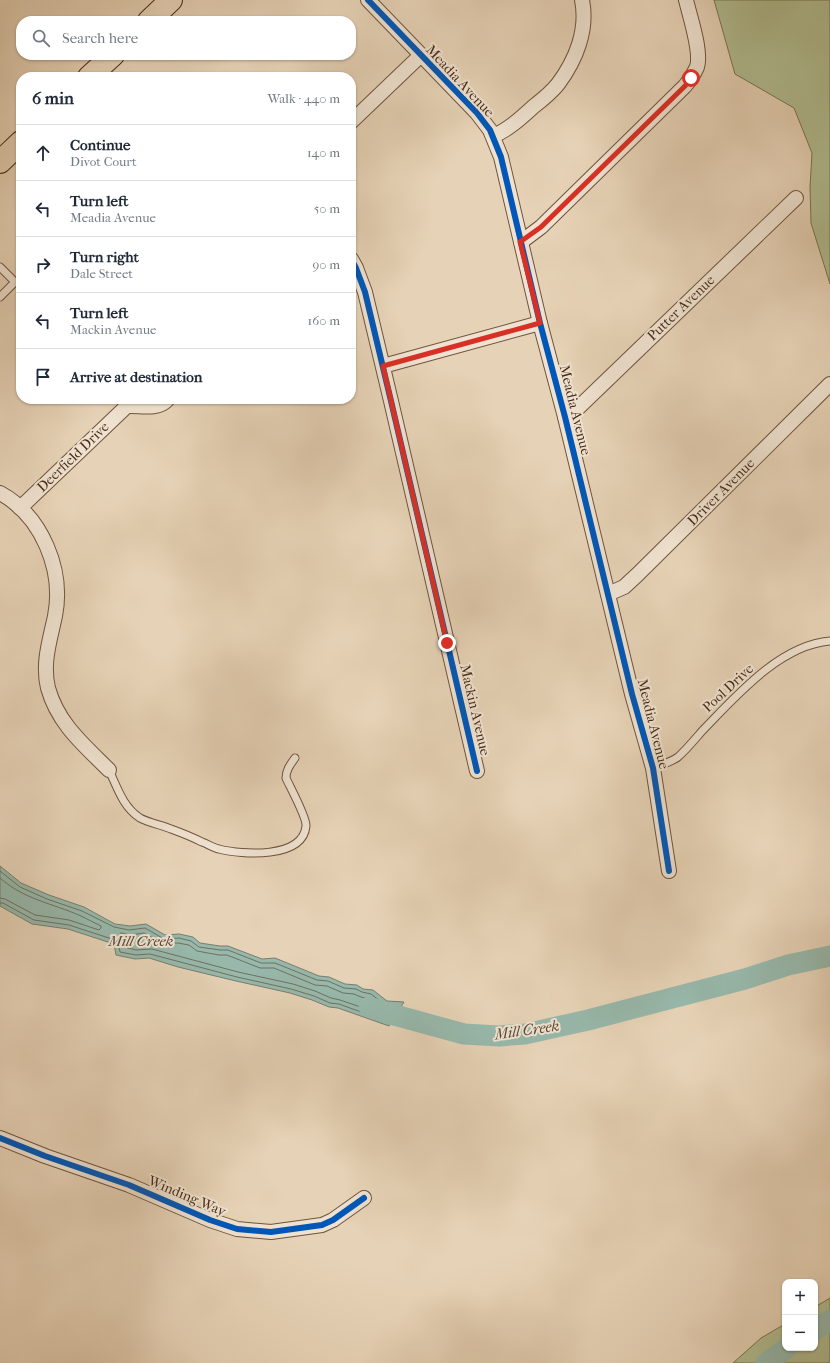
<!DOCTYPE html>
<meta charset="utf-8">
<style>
:root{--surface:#fff;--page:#f6f6f7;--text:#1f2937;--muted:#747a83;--line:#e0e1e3}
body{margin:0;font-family:"IM FELL French Canon",serif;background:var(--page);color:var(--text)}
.controls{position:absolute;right:12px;bottom:12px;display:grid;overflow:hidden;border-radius:8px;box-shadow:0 1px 3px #0004}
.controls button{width:36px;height:36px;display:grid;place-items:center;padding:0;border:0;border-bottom:1px solid var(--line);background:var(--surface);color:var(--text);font:20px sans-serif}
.stop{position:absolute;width:12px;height:12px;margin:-9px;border:3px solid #d93025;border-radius:50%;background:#fff}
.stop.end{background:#d93025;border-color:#fff;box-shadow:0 1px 4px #0008}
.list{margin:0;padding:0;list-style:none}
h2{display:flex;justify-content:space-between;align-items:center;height:52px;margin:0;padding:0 16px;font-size:17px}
h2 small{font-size:13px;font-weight:400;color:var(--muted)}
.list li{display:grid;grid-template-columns:26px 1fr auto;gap:12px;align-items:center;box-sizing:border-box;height:56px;padding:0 16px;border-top:1px solid var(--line)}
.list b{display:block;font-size:15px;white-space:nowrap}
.list p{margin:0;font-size:13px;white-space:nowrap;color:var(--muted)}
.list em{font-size:13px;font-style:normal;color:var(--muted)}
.icon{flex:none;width:22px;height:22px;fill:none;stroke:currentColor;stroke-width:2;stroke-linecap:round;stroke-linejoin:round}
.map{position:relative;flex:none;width:830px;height:1363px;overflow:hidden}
.search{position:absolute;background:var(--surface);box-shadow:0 1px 3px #0004;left:16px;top:16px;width:340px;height:44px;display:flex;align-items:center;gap:10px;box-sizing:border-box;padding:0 14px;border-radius:16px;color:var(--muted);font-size:15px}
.panel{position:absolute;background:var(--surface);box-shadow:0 1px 3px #0004;left:16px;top:72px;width:340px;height:332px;border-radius:16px}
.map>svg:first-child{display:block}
.green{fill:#b1bd91;stroke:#7c7453}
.water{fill:#97b8ab;stroke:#777f6f}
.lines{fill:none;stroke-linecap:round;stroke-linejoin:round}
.shore{stroke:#6f7160;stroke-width:1}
.river{stroke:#97b8ab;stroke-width:21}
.lane-casing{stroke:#6f543d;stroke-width:9}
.street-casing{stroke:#6f543d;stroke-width:16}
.highway-casing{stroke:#472a15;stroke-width:24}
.lane{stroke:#efe2d0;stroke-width:7}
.street{stroke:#efe2d0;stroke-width:14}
.highway{stroke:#e6d2b6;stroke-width:22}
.cycleway-casing{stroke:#efe2d0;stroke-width:8}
.cycleway{stroke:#0057b8;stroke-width:6}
.route{stroke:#d93025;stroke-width:5}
.labels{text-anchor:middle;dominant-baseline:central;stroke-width:4;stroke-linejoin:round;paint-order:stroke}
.street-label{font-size:14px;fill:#472a15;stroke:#efe2d0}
.water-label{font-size:15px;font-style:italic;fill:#574633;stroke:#efe2d0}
</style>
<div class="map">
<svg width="830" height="1363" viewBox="0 0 830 1363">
<rect width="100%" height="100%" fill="#e6d2b6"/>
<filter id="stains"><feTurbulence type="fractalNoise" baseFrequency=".005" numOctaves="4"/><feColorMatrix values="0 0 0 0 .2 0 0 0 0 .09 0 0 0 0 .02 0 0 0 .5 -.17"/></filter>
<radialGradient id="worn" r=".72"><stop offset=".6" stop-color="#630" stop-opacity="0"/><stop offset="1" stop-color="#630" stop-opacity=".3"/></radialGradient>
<g class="green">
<path d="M714 0H830V284L811 223 810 187 812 153 794 108 735 74Z"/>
<path d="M830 1298V1363H733L761 1338 785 1324V1348H815V1307Z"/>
</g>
<path class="water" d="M0 866 21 883 49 895 84 907 115 924 130 926 146 924 165 935 179 934 193 937 200 943 220 946H228L262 959 275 958 319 976 329 977 345 984 357 985 363 989 373 990 387 1001 404 1002 389 1026 338 1008 329 1007 312 1000 290 993 236 981 178 967 149 958 135 959 116 955 114 944 68 929 32 924 0 906Z"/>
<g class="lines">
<g class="shore">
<path d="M0 871 20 887 47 899 82 911 114 927 129 930 145 928 164 939 179 938 191 941 199 947 220 950H228L261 963H275L317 980 328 981 344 988 356 989 362 992 371 994 385 1005 394 1006 396 1008 388 1020 386 1021 339 1004 330 1003 314 996 291 989 237 977 150 954 136 955 120 952 118 943 115 940 69 925 34 920 3 903H0"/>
<path d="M0 878C25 900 52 903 81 916 88 919 94 923 101 926V928L99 930 69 920 35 915 5 899 0 898"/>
<path d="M121 933 130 935 144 933 163 944 178 943 189 945 197 951 219 955H227L260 968H274L315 985 327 986 343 993 354 994 361 997 369 999 381 1008 386 1010 387 1013 384 1015 340 1000 331 998 315 991 293 984 238 972 152 949 136 950 125 947 119 936Z"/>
</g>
<g class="river">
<path d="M369 1007 391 1014 464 1034 499 1036 525 1034 588 1020 745 979 788 965 830 956"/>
<path d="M815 1330 830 1320"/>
<path d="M766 1363 787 1348"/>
</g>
<defs>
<g id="lane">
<path d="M0 267 15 282 0 297"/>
<path d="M653 768C661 765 671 762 678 757 687 749 695 739 703 730 736 696 780 645 830 641"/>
<path d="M109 770C117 787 123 807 140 818 149 823 162 825 171 829 182 833 192 837 202 842 208 844 213 848 219 849 242 855 303 859 306 826 307 818 290 787 286 778 286 770 290 765 295 758"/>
</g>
<g id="street">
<path d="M368 0 477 113 490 130 501 157 540 323 565 417 632 694 653 768 669 871"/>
<path d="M351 122 420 56"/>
<path d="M493 136C508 130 521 118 533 107 542 100 551 93 558 84 576 60 588 30 582 0"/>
<path d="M521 242 541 227 685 86C690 80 694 74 697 67 702 52 690 17 686 0"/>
<path d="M351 259 356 268 365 292 391 401 477 771"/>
<path d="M383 366 540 323"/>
<path d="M127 406C140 405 158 411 168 399"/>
<path d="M565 417 568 416 579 407 796 198"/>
<path d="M0 493C42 516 64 570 55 616 50 640 42 663 48 688 58 724 84 745 109 770"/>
<path d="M20 508 127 406 130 399"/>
<path d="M608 594 624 587 637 575 830 384"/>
<path d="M0 1138 45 1156 129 1185 210 1220 237 1229 271 1232 322 1225 333 1220 364 1198"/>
</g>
<g id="highway">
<path d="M149 21 171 0"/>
<path d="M89 77 113 55"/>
<path d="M0 162 21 142"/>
</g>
</defs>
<use href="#lane" class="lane-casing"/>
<use href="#street" class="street-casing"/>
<use href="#highway" class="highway-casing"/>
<use href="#lane" class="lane"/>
<use href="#street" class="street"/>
<use href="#highway" class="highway"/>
<defs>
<g id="cycleway">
<path d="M368 0 477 113 490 130 501 157 540 323 565 417 632 694 653 768 669 871"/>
<path d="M351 259 356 268 365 292 391 401 477 771"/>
<path d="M0 1138 45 1156 129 1185 210 1220 237 1229 271 1232 322 1225 333 1220 364 1198"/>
</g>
</defs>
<use href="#cycleway" class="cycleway-casing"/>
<use href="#cycleway" class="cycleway"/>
</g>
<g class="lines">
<path class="route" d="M447 643 383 366 540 323 520 242 541 227 685 86 691 78"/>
</g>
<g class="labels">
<g class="street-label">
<text transform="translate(460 81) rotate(47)">Meadia Avenue</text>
<text transform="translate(681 308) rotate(-44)">Putter Avenue</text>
<text transform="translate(575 410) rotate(76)">Meadia Avenue</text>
<text transform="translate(73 457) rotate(-44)">Deerfield Drive</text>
<text transform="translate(721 492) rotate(-45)">Driver Avenue</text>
<text transform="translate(728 688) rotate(-43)">Pool Drive</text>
<text transform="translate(475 710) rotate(77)">Mackin Avenue</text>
<text transform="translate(653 724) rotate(76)">Meadia Avenue</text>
<text transform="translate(187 1196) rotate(23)">Winding Way</text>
</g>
<g class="water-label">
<text x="141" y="941">Mill Creek</text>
<text transform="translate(527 1030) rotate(-8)">Mill Creek</text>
</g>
</g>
<rect width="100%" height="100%" filter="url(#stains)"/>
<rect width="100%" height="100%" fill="url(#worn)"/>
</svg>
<div class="controls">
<button>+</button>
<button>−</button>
</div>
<div class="stop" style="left:691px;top:78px"></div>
<div class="stop end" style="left:447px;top:643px"></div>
<div class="search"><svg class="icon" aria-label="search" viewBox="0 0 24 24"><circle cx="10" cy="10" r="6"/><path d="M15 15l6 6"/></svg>Search here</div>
<section class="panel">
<h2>6 min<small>Walk · 440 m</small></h2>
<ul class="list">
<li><svg class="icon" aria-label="ahead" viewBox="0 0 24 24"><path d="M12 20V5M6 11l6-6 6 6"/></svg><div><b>Continue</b><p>Divot Court</p></div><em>140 m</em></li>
<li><svg class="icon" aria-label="left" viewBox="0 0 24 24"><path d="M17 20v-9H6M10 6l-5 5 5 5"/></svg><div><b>Turn left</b><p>Meadia Avenue</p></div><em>50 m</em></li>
<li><svg class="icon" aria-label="right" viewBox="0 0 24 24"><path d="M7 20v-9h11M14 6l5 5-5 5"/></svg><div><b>Turn right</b><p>Dale Street</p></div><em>90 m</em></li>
<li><svg class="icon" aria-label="left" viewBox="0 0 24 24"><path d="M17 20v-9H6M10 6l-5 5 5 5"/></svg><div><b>Turn left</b><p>Mackin Avenue</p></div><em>160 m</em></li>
<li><svg class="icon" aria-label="arrive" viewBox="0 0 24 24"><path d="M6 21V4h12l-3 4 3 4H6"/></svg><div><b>Arrive at destination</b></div></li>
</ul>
</section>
</div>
